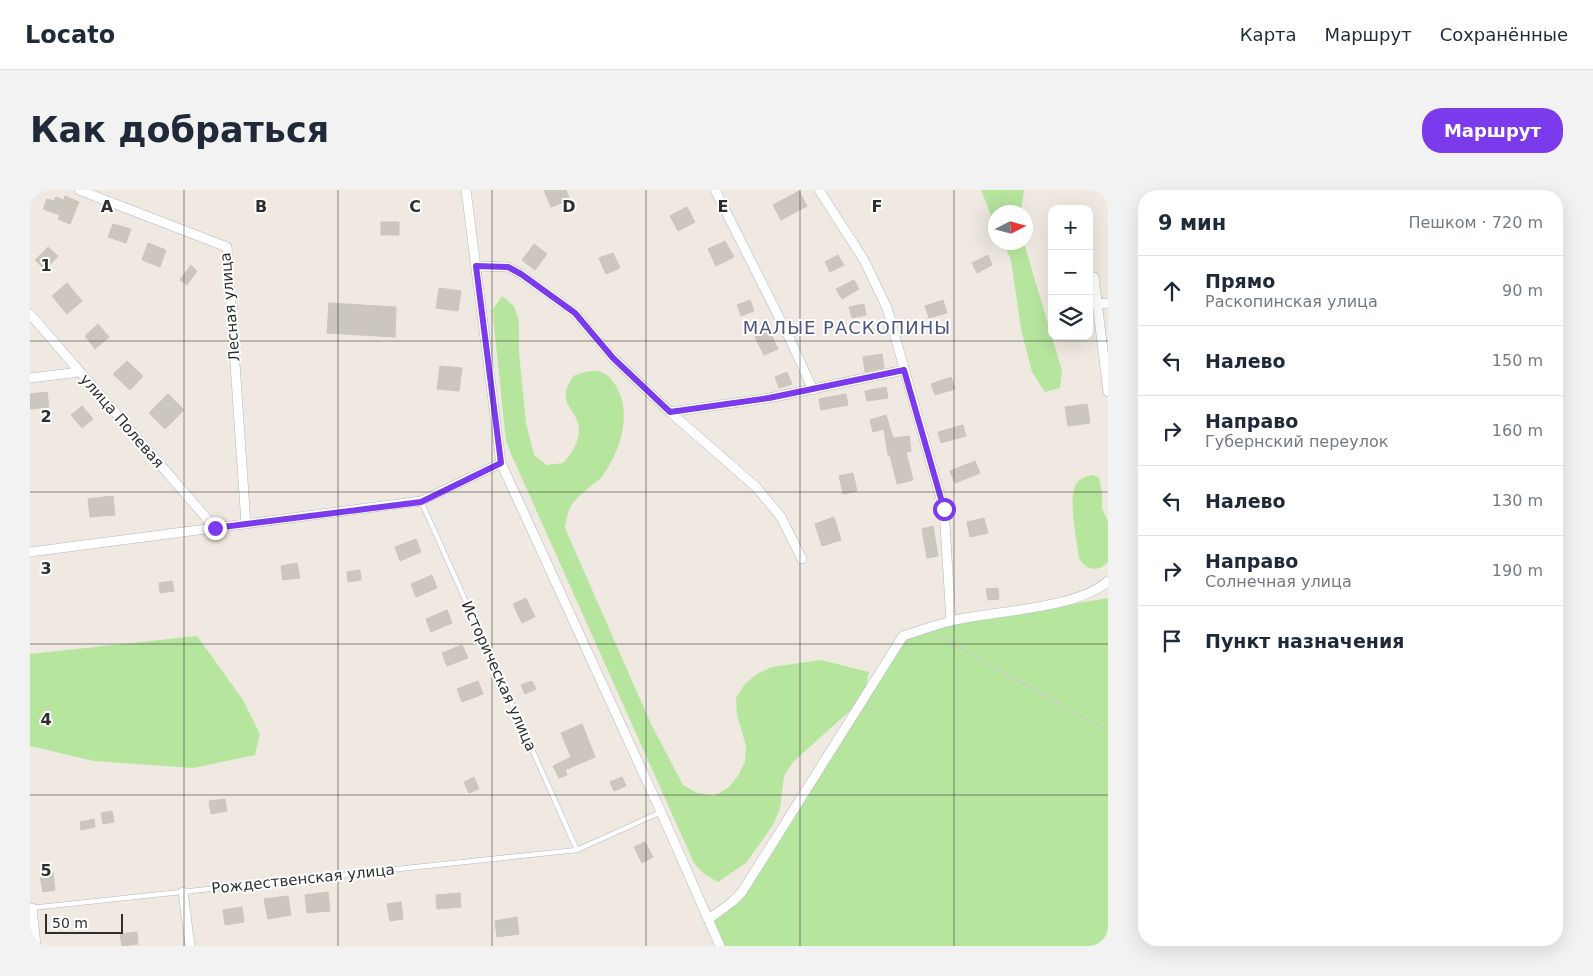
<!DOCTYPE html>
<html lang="ru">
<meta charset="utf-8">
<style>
:root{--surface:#fff;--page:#f2f2f3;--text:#1f2937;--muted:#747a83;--line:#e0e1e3;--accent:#7c3aed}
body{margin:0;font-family:"DejaVu Sans",sans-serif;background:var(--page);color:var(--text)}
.controls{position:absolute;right:15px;top:15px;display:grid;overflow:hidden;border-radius:10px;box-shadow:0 5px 20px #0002}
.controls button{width:45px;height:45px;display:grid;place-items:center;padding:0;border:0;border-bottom:1px solid var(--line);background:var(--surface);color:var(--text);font:25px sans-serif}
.compass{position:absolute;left:958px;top:15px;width:45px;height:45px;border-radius:50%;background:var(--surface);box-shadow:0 5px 20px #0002;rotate:84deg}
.scale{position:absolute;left:15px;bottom:12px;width:78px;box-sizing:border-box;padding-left:5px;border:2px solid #2e2e2e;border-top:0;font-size:14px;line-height:18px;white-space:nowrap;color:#2e2e2e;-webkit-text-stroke:4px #fff;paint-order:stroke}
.stop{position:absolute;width:15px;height:15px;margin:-11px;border:4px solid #7c3aed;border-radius:50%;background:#fff}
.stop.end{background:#7c3aed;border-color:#fff;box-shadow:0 1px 5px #0008}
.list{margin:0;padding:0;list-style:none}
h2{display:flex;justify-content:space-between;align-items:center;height:65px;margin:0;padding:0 20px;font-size:21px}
h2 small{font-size:16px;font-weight:400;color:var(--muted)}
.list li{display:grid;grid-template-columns:32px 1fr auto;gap:15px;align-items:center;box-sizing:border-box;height:70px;padding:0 20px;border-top:1px solid var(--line)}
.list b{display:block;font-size:19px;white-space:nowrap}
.list p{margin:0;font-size:16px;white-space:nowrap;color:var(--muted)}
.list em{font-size:16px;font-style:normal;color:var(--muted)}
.icon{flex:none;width:28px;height:28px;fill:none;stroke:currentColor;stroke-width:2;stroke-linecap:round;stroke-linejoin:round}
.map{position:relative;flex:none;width:1078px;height:756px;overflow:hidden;border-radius:20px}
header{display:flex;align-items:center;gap:30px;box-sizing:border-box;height:70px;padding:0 25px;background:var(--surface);border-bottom:1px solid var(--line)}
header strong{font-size:24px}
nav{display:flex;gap:28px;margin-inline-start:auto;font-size:18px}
.intro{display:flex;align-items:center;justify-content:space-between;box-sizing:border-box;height:120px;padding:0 30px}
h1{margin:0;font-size:35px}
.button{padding:12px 22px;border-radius:20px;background:var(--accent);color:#fff;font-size:18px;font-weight:700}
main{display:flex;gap:30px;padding:0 30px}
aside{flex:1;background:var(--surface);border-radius:20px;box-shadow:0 5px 20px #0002}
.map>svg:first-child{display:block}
.green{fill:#b6e59e}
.building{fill:#cbc7bf;stroke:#cbc5ba}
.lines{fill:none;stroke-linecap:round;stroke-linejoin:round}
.lane-casing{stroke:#b4b7c1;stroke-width:5.5}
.street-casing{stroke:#b4b7c1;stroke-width:10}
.path{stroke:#c9c9c9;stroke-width:2;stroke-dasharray:4 2.5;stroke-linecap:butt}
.lane{stroke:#fff;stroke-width:4.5}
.street{stroke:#fff;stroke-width:9}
.route{stroke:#7c3aed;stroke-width:6}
.grid{fill:none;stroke:#2e2e2e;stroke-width:1;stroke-opacity:0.55}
.labels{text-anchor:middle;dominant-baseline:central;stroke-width:4;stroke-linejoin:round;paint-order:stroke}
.street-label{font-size:15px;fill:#2e2e2e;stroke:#fff}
.quarter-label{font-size:18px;letter-spacing:1px;fill:#4d5680;stroke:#fff}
.grid-label{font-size:16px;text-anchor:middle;font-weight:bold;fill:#2e2e2e;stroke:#fff;stroke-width:4;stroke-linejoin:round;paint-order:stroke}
</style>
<header>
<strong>Locato</strong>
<nav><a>Карта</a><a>Маршрут</a><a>Сохранённые</a></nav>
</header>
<div class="intro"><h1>Как добраться</h1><a class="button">Маршрут</a></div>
<main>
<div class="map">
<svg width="1078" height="756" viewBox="0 0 1078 756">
<rect width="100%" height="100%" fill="#efe9e1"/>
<g class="green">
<path d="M951 0H994L991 22H966L965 35Z"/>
<path d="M973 53H994L1032 181 1030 198 1015 202 1002 182 991 139 981 70Z"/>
<path d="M472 106 484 116 489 131V163L496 233 504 265 517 275 533 273C544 261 553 247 547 230 543 220 534 214 536 201 537 196 541 191 543 186 555 182 568 176 579 187 605 214 593 257 573 285 571 289 566 292 562 295 544 310 538 314 535 338L621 534 653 595 667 603 684 606 698 598 708 586 715 572 716 556 707 525 706 508 715 494 727 484 742 477 791 470 839 482 834 504 824 517 763 572 754 586 750 619 743 635 716 673 688 692 674 684 664 673 482 266 476 251 464 136 463 119Z"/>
<path d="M1061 285 1069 287 1072 304V318L1078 332V372C1068 383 1056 380 1049 368 1047 351 1037 306 1047 293 1051 288 1055 287 1061 285Z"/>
<path d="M1078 408V756H690L679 729 712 701 873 446 896 439Z"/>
<path d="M167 446 213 510 230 544 225 565 163 578 64 571 0 556V464Z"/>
</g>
<g class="building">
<path d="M514 0H536L540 10 521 17Z"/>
<path d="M769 1 777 16 751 30 743 15Z"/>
<path d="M35 6 49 12 40 34 28 29 30 25 13 19 17 9 24 11 26 7 34 10Z"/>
<path d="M657 17 665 32 648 41 640 26Z"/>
<rect x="351" y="32" width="18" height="13"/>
<path d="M83 34 101 39 96 53 78 47Z"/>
<path d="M695 51 704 67 686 76 678 59Z"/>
<path d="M118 53 136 60 130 77 112 70Z"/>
<path d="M504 54 517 64 505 80 492 70Z"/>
<path d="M18 57 28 66 15 80 5 70Z"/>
<path d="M583 63 590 78 576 84 569 68Z"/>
<path d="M808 65 814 75 800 82 795 72Z"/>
<path d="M958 65 962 75 947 83 942 73Z"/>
<path d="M161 75 167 81 157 95 150 90Z"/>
<path d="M824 90 829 99 812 109 806 99Z"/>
<path d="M37 93 52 111 37 124 22 106Z"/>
<path d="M409 98 431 101 428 121 406 118Z"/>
<path d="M720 110 724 121 711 126 707 115Z"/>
<path d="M913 110 917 123 899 128 895 116Z"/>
<path d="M299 113 366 117 365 147 297 143Z"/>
<path d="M834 114 836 125 822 128 819 117Z"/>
<path d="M68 134 79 147 65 159 55 146Z"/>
<path d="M739 140 748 159 734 165 725 147Z"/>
<path d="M852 164 854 178 835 182 833 167Z"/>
<path d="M97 171 113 186 100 200 83 184Z"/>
<path d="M410 176 432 178 429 201 407 199Z"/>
<path d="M757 182 762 194 749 198 745 187Z"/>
<path d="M921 187 925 199 905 205 901 194Z"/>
<path d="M856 197 858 208 837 211 835 201Z"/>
<path d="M17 202 19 217 0 219V204Z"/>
<path d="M138 204 154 220 135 239 119 223Z"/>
<path d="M816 204 818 215 791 220 789 209Z"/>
<path d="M1057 214 1060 233 1038 236 1035 217Z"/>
<path d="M52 216 63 229 52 238 41 225Z"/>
<path d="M856 225 863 248 879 246 881 261 876 262 883 290 867 294 860 265H858L854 239 843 242 840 230Z"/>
<path d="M933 235 936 246 911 253 908 242Z"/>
<path d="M945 271 950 283 925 293 920 281Z"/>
<path d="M823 283 827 301 813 304 809 286Z"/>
<path d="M83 306 85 325 60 327 58 309Z"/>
<path d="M804 327 811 350 792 356 785 334Z"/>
<path d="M954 328 958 343 940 347 937 332Z"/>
<path d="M903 336 908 366 897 368 892 339Z"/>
<path d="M386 349 391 362 370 371 365 357Z"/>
<path d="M267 373 270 388 253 390 251 376Z"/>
<path d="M330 380 331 390 318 392 317 382Z"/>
<path d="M402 385 407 398 386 407 381 394Z"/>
<path d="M142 391 144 401 130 403 129 393Z"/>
<path d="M968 398 969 409 958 410 956 399Z"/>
<path d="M496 408 505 427 492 433 483 414Z"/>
<path d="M417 420 422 433 401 442 396 429Z"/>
<path d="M432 455 438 468 417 476 412 463Z"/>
<path d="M448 491 453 504 432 512 427 499Z"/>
<path d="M502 491 506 499 495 504 491 495Z"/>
<path d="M552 534 565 567 535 580 537 585 529 588 523 576 541 567 531 543Z"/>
<path d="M444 587 449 599 439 603 434 592Z"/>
<path d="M592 587 596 596 584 601 580 592Z"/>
<path d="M195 609 197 621 181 624 179 611Z"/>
<path d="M82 621 84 632 73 634 71 623Z"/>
<path d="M64 629 65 637 51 640 50 632Z"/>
<path d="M615 652 623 667 612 673 604 657Z"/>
<path d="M23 683 25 700 13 702 10 685Z"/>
<path d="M298 702 300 721 277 723 275 705Z"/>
<path d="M430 703 431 717 407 719 406 705Z"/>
<path d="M258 706 261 725 238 729 234 709Z"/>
<path d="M371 712 373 729 360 731 357 714Z"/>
<path d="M212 717 214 732 195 735 193 720Z"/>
<path d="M487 727 489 744 467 747 465 731Z"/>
<path d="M107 742 108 754 92 756 90 744Z"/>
</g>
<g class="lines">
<defs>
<g id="lane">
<path d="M391 311 547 660"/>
<path d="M1 718 547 660 631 622"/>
</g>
<g id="street">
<path d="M49 0 197 57 216 334"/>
<path d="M436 0 471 273 631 622 690 756"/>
<path d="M685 0 759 147 783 200"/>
<path d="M789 0 834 70 857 118 914 319 921 431"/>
<path d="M446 76 478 77 491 84 545 123 583 168 640 222 726 297 751 327 772 369"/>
<path d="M1064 87 1078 202"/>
<path d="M1059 115 1078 113"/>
<path d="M0 124 185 338"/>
<path d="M0 188 50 182"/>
<path d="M640 222 739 208 874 180"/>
<path d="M0 362 391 311 471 273"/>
<path d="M153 702 160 756"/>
<path d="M2 718 6 756"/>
<path d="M679 729 702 712 712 702 873 446C889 441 905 435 921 431 962 421 1048 419 1078 391"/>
</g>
</defs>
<use href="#lane" class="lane-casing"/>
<use href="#street" class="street-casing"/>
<path class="path" d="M907 445 1078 541"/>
<use href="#lane" class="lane"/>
<use href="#street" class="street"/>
</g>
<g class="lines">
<path class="route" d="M185 338 391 312 471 273 446 76 478 77 491 84 545 123 583 168 640 222 739 208 874 180 914 319"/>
</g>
<path class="grid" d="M154 0V756M308 0V756M462 0V756M616 0V756M770 0V756M924 0V756M0 151H1078M0 302H1078M0 454H1078M0 605H1078"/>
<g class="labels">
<g class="street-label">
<text transform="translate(200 117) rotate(-95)">Лесная улица</text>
<text transform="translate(92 231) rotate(49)">улица Полевая</text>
<text transform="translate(469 486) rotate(66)">Историческая улица</text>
<text transform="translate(273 689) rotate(-6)">Рождественская улица</text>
</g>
<g class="quarter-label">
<text x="817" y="137">МАЛЫЕ РАСКОПИНЫ</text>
</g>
</g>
<g class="grid-label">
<text x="77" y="22">A</text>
<text x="231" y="22">B</text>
<text x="385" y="22">C</text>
<text x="539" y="22">D</text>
<text x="693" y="22">E</text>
<text x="847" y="22">F</text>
<text x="16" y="81">1</text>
<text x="16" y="232">2</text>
<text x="16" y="384">3</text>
<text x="16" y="535">4</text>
<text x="16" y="686">5</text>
</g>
</svg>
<div class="controls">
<button>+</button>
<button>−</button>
<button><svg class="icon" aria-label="layers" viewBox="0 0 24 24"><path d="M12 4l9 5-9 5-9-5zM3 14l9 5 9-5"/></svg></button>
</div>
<svg class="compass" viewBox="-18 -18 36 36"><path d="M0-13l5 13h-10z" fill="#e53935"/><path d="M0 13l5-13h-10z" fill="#747a83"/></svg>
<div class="scale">50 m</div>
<div class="stop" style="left:914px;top:319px"></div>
<div class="stop end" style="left:185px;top:338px"></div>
</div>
<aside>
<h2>9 мин<small>Пешком · 720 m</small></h2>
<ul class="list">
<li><svg class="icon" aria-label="ahead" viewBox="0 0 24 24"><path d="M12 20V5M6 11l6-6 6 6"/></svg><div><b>Прямо</b><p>Раскопинская улица</p></div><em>90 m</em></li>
<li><svg class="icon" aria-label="left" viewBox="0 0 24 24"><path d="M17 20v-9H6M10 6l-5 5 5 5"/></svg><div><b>Налево</b></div><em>150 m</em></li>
<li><svg class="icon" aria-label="right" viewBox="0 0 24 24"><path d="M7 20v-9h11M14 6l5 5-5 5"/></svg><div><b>Направо</b><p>Губернский переулок</p></div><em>160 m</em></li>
<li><svg class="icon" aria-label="left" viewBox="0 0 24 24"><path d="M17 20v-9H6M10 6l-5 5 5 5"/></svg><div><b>Налево</b></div><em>130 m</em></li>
<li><svg class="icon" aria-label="right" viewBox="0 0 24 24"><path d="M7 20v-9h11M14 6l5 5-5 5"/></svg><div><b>Направо</b><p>Солнечная улица</p></div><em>190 m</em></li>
<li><svg class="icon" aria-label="arrive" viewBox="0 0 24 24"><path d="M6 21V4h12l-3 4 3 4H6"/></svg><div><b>Пункт назначения</b></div></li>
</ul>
</aside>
</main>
